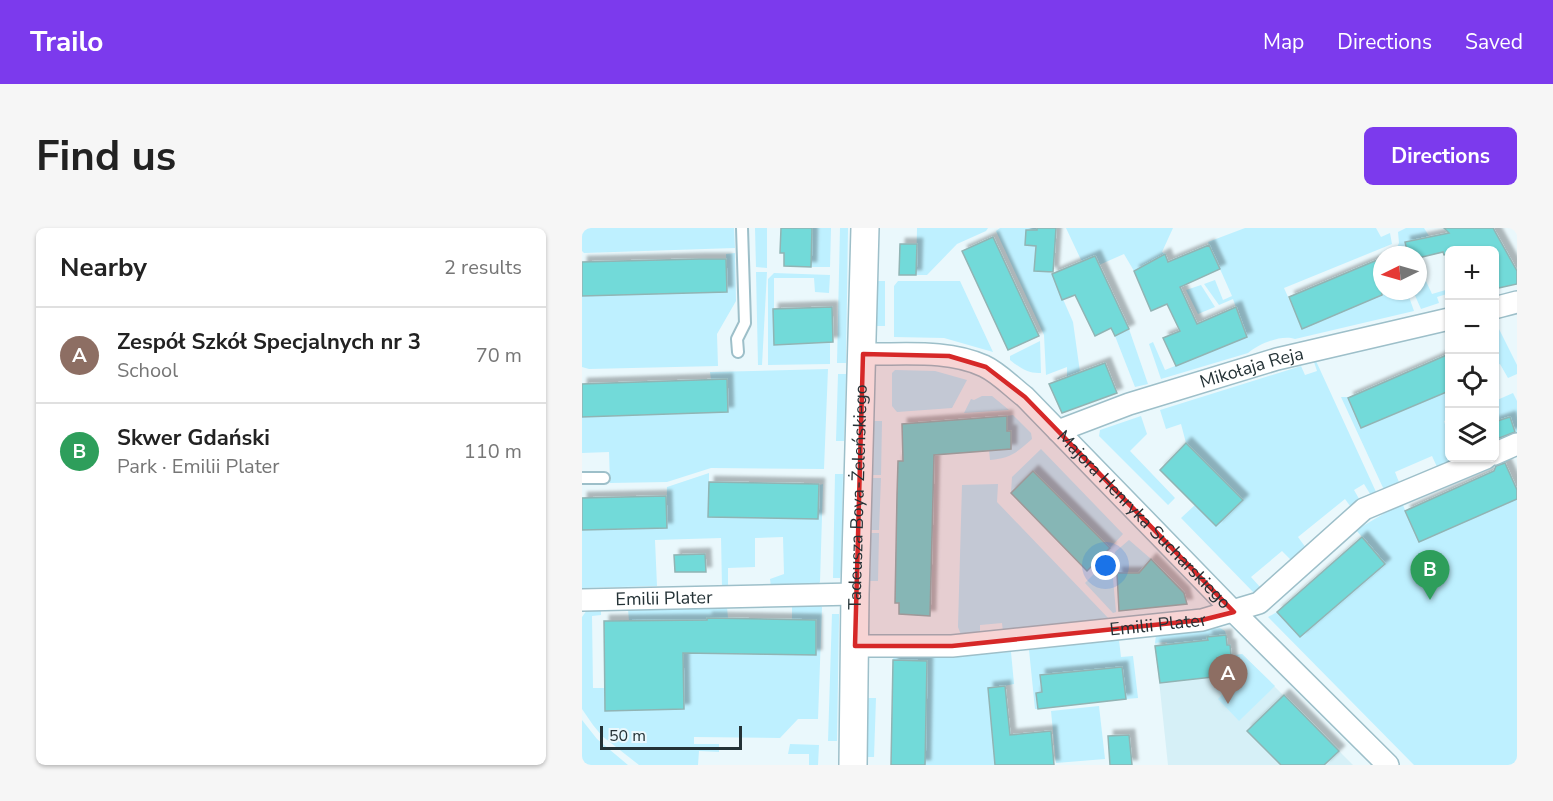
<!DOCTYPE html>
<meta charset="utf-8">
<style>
:root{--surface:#fff;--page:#f6f6f6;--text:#222;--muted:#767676;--line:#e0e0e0;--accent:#7c3aed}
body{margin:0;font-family:"Nunito Sans",sans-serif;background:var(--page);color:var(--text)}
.controls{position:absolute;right:18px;top:18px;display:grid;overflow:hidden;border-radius:9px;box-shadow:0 2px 4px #0004}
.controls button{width:54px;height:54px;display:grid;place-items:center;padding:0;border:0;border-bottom:2px solid var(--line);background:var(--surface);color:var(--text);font:30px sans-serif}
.compass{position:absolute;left:791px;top:18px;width:54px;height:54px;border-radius:50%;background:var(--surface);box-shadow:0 2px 4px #0004;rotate:265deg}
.scale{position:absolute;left:18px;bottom:15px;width:142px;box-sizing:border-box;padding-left:6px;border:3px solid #243236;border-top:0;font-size:16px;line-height:21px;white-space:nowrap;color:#243236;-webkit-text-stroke:4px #eaf8fc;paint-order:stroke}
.you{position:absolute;left:524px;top:338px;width:21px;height:21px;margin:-15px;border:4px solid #fff;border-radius:50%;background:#1a73e8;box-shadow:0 0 0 9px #1a73e833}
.badge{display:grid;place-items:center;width:39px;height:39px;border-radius:50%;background:var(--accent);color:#fff;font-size:20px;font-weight:700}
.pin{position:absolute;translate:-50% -50px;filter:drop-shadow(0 2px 3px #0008)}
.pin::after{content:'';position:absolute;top:32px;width:21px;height:18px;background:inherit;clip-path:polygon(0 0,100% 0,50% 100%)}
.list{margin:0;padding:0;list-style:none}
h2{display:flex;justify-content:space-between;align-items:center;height:78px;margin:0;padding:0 24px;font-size:26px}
h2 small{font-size:20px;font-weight:400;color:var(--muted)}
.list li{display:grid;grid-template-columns:39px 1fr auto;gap:18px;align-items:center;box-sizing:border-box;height:96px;padding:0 24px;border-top:2px solid var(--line)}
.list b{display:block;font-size:22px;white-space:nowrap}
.list p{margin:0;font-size:20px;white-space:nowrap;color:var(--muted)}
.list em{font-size:20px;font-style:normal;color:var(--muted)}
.icon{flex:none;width:33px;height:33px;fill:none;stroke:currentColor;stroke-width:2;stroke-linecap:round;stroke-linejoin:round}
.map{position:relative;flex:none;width:935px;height:537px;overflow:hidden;border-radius:9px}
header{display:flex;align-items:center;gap:36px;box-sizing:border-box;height:84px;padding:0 30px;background:var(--accent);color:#fff}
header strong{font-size:28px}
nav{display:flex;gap:33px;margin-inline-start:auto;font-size:21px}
.intro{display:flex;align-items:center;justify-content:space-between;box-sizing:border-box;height:144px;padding:0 36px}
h1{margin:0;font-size:42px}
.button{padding:15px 27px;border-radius:9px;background:var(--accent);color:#fff;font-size:21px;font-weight:700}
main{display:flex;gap:36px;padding:0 36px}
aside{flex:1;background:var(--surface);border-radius:9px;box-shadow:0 2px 4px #0004}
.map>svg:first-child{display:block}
.built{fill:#d6f0f7}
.green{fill:#bef0ff}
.building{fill:#72dad9;stroke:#91b4b4;stroke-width:1.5;filter:url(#shadow)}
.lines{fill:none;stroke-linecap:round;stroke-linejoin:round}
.service-casing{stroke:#9dbfc9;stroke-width:14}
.minor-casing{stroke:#9dbfc9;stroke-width:24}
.tertiary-casing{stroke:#9dbfc9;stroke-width:30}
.service{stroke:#fff;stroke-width:10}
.minor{stroke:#fff;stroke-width:21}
.tertiary{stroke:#fff;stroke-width:27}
.marked{fill:#d62828;fill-opacity:0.2;stroke:#d62828;stroke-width:4.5;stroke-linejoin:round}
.labels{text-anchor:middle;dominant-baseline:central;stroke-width:4.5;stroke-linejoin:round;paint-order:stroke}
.street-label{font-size:18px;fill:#243236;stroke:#eaf8fc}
</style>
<header>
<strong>Trailo</strong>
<nav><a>Map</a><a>Directions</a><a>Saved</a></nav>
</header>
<div class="intro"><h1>Find us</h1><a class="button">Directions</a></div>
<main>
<aside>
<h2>Nearby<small>2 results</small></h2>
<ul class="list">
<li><span class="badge" style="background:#8d6e63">A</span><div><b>Zespół Szkół Specjalnych nr 3</b><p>School</p></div><em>70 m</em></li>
<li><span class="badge" style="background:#2e9e5b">B</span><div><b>Skwer Gdański</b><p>Park · Emilii Plater</p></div><em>110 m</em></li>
</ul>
</aside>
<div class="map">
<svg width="935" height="537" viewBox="0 0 935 537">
<defs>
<filter id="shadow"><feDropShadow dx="5.5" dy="-5.5" stdDeviation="1.5" flood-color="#0004"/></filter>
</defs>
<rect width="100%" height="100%" fill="#eaf8fc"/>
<path class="built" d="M644 407 649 428 660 426 771 537H586L573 415 585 414V417Z"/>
<g class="green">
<path d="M0 0H152L153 20 2 25 0 23Z"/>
<path d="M173 0H185V40L174 39Z"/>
<path d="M230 0H249L248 39H229Z"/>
<path d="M258 0H266L264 135H255Z"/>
<path d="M335 0H406L404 3 375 16 345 47H334Z"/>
<path d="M418 0H455L452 43 467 44 470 46 491 94 498 144 485 150V139L464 147 462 107 414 3Z"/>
<path d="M484 0H591L580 24 583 26 552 43 542 26 517 37 513 28 500 34Z"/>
<path d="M663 0H794L799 9 808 5 810 16 702 60 720 100 809 63H825L832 83 713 111C700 106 676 116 666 125L579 151 567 116 571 114 583 142 665 109 651 71 637 77 622 56 633 52 641 72 650 68 626 14Z"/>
<path d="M824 0H842L847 8 824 14 826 27H817L814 21 817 15 816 4Z"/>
<path d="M153 25 154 73 135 106 136 138 7 141 0 139V68L145 63 144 26Z"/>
<path d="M836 36 850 66 867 61V72L865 66 855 69 857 75 839 81 831 63H836Z"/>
<path d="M174 44H185L180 137H176Z"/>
<path d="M192 45 248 47 247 65 233 64 232 50H192V116L248 115V136L186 137V51Z"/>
<path d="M295 53H303V98H293Z"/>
<path d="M316 53H378L411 124 362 110 312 109V58Z"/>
<path d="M619 57 633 79 616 86 604 62Z"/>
<path d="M913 93 935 137V146L926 150 918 136 913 138Z"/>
<path d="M547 101 566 156 553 159 533 108Z"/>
<path d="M458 113 459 145C447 146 438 140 428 132V128Z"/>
<path d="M734 133 795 266 790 269 782 256 772 262 780 276 771 282 763 271 716 309 724 320 709 332 700 323 669 349 678 359 672 365 599 290 613 277 634 298 661 272 604 215 599 196 584 201 578 182 719 138 723 147 735 143 732 134Z"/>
<path d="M246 141 242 241 129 240 85 254 28 255 27 224 0 225V189L146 184 145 151H129L128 144Z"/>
<path d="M313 142 353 143 385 152 370 180 315 184 310 178V145Z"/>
<path d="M256 146H264L262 213H254Z"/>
<path d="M867 163V190L862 193 867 209V230H875L876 233 856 241 850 228 813 244 818 257 803 264 759 169H766L780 200Z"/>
<path d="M931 165 935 173V208L928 189 913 194V173Z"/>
<path d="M400 168H410L427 182 382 185 389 171 392 172Z"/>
<path d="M431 187 449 205 450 211C434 225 429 230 408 232L407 222 429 220V203H425V188Z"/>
<path d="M559 188 565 206 548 223 593 270 586 277 517 208 518 202Z"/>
<path d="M292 193H300L299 247H291Z"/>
<path d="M459 221 541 306 528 320 451 243 429 265 430 249Z"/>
<path d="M127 245V289L241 256 238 354 235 357 189 359 188 351 202 346 201 309 173 310V339L146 340V358L140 359 139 310 73 312 75 358 0 360V302L84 300 85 259Z"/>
<path d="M253 246H261L259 342 258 350H251Z"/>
<path d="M290 250H299L297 302H289Z"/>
<path d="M416 256 415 274 528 392 421 404 420 395 398 397V406L379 407 376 399 380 257Z"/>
<path d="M935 271V537H832L686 389 695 384 718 408 803 336 774 302 820 275 837 314Z"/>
<path d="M289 305H297L296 353H288Z"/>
<path d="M547 312 569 331 557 345H535L533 324Z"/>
<path d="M529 329 534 384 531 385 503 355Z"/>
<path d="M210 377H236L240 379 236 491H216L198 510 112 509V516H137V524L117 523 116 537H57L20 508 11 497 0 481V389L5 382 19 381V387L10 388 11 460H22L23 483 101 481V421L47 393 46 381 145 379 146 390 125 391 124 426 233 427 234 392 210 391Z"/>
<path d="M250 386H257V391L255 513H246Z"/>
<path d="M638 400 643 403 644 407 626 409V412L585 417V414L573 415 574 407Z"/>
<path d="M537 412 539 429 551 428 556 470 544 471 540 439 458 447 460 464 454 465 456 481H453L447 422Z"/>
<path d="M429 424 432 456 406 461 413 537H343L345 433 311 432 312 427 354 429Z"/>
<path d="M660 426 693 458 657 493 636 471 657 449 654 427Z"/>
<path d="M285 470H294L292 529H284Z"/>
<path d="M517 478 523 531 474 535 469 483Z"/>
<path d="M0 492 15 511 46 537H0Z"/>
<path d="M208 516 237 517 236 537H227V526H206Z"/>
</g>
<g class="building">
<path d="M199 0H230L229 39 202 38V25H198Z"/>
<path d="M455 0H474L471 44 452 43 454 18 443 17 444 2H455Z"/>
<path d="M862 0H911L935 43V56L912 61V22H867V26L862 27 861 24 836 30V27H826L823 14 867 5Z"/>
<path d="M411 9 457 108 426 122 380 23Z"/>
<path d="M318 16H335L334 47H317Z"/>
<path d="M627 17 638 41 598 59 615 96 654 79 665 109 594 138 581 110 598 103 585 76 569 83 552 43 583 26 586 34Z"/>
<path d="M513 28 547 101 533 108 529 100 513 108 493 67 480 72 470 46Z"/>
<path d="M800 30V67L720 101 707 69Z"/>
<path d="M117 31H144L145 64 0 68V34Z"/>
<path d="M250 79 251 114 192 117 191 81Z"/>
<path d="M867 126V163L779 200 766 170Z"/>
<path d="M523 135 535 165 480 185 467 156Z"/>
<path d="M145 151 146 184 0 189V156Z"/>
<path d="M425 188V203H429V221L352 227 348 388 317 386V375H313L315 267 316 233H321L320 196Z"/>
<path d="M928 189 933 204 912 212V194Z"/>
<path d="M604 215 661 272 634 298 578 242Z"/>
<path d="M923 235 935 262V271L837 314 823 283 912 243 914 238Z"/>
<path d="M451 243 528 320 505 343 429 265Z"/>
<path d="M127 254 237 256 236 291 126 289Z"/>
<path d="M84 268 85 300 0 302V270Z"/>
<path d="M780 309 803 336 718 409 695 384Z"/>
<path d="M123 326 124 344H93L92 327Z"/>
<path d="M569 331 602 365 605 376 537 383 535 345H557Z"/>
<path d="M125 390 234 392V427L101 425 102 481 23 483 22 393 125 392Z"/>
<path d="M644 407 645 417H648L650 437 647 438 648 447 578 455 573 418 626 412 625 409Z"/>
<path d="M311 432 345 433 343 537H309Z"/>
<path d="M540 439 544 471 456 481 454 465 460 464 458 447Z"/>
<path d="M423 458 428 507 469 503 472 537H413L406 460Z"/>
<path d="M702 467 757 523 742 537H699L665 503Z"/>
<path d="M547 507 550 537H528L526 508Z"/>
</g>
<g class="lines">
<defs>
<g id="service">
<path d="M156 124 155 111 163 95 160 0"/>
<path d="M0 250H22"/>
</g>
<g id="minor">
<path d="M912 80 935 74"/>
<path id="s1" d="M281 126C320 127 365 121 402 138 417 145 430 159 443 169L652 384 806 537"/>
<path id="s2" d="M476 203 547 176 695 131 867 91"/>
<path d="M912 226 935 216"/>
<path id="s3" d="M0 372 273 366"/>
<path id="s4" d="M273 418H370L620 392 677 375 782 281 904 230"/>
</g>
<g id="tertiary">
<path id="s5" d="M271 537 273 366 283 0"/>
</g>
</defs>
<use href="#service" class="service-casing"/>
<use href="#minor" class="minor-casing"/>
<use href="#tertiary" class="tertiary-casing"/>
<use href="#service" class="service"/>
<use href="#minor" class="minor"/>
<use href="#tertiary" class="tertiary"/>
</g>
<path class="marked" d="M281 126 367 128 404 139 443 169 652 384 620 392 370 418H273Z"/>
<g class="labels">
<g class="street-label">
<text stroke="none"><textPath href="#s2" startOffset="204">Mikołaja Reja</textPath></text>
<text stroke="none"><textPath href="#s5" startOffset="268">Tadeusza Boya-Żeleńskiego</textPath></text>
<text stroke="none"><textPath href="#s1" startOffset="345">Majora Henryka Sucharskiego</textPath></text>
<text stroke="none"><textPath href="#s3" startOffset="82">Emilii Plater</textPath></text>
<text stroke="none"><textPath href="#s4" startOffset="304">Emilii Plater</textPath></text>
</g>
</g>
</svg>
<div class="controls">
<button>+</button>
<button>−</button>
<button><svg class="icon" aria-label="locate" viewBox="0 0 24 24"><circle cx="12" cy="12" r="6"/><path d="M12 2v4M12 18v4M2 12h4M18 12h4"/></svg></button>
<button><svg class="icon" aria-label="layers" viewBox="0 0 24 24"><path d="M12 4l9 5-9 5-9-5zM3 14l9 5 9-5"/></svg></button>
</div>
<svg class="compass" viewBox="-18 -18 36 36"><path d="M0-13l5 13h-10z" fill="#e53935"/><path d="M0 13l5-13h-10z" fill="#767676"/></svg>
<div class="scale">50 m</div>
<div class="you"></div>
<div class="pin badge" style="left:646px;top:476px;background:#8d6e63">A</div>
<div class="pin badge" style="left:848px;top:372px;background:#2e9e5b">B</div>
</div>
</main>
